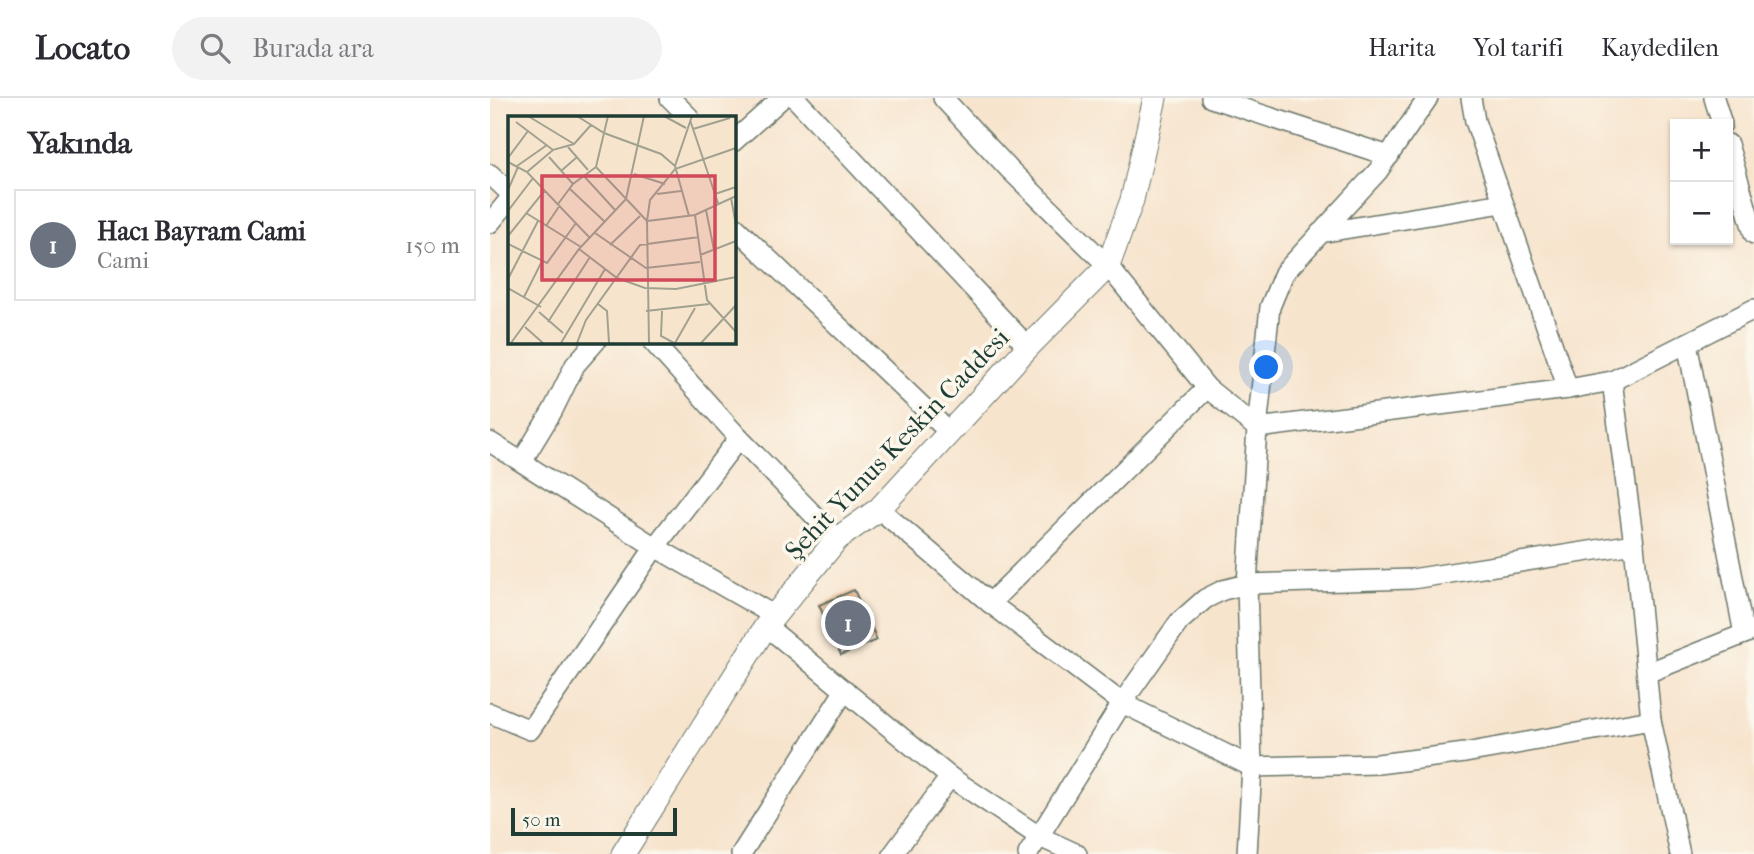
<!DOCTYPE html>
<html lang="tr">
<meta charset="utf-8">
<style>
:root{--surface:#fff;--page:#f2f2f3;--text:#2b2b33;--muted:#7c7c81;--line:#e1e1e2;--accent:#d1495b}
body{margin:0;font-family:"IM FELL French Canon",serif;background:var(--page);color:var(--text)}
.controls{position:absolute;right:21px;top:21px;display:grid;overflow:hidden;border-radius:0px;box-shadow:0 2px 5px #0004}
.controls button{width:63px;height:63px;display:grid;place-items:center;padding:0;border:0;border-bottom:2px solid var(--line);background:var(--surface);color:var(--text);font:35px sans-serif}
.scale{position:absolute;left:21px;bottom:18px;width:166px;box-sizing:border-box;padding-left:7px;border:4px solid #1f3d34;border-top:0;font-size:19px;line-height:24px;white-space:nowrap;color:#1f3d34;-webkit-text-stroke:5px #fbf7ec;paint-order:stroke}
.you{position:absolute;left:777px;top:270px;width:24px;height:24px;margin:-18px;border:5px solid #fff;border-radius:50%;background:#1a73e8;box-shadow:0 0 0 10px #1a73e833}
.badge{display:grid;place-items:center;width:46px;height:46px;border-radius:50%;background:var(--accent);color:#fff;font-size:23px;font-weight:700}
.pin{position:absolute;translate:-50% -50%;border:4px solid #fff;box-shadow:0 2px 7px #0006}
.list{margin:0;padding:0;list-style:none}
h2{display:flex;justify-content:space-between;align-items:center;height:91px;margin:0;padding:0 28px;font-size:30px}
h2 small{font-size:23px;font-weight:400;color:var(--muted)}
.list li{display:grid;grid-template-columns:46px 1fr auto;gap:21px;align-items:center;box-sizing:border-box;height:112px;margin:0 14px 14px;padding:0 14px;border:2px solid var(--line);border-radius:0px}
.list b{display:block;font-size:26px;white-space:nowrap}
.list p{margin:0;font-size:23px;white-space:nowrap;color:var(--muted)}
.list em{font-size:23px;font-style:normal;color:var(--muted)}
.icon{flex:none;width:38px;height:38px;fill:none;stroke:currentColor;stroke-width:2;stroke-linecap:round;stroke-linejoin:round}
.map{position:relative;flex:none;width:1264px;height:756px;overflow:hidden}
header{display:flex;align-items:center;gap:42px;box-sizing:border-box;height:98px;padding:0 35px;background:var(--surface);border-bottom:2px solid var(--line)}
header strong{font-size:33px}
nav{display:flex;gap:38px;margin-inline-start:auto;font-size:24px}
.search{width:490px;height:63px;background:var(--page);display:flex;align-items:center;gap:18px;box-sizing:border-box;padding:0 24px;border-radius:38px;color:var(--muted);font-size:26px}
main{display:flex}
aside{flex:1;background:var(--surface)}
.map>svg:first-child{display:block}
.building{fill:#e7b285}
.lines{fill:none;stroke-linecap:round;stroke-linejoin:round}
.minor-casing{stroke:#6b776a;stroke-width:22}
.tertiary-casing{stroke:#6b776a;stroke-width:25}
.minor{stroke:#fff;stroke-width:19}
.tertiary{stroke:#fff;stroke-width:23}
.labels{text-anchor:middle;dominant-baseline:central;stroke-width:7;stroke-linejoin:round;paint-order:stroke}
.street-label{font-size:26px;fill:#1f3d34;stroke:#fbf7ec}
.inset-road{fill:none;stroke:#a1a190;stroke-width:2}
.view{fill:#d1495b;fill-opacity:0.15;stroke:#d1495b;stroke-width:3.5}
.inset-edge{fill:none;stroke:#1f3d34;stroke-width:3.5}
</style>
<header>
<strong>Locato</strong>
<div class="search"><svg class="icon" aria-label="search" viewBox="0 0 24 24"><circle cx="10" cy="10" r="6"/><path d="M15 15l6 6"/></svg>Burada ara</div>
<nav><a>Harita</a><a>Yol tarifi</a><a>Kaydedilen</a></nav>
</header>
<main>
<aside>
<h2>Yakında<small></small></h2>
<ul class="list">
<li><span class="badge" style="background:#6b7280">1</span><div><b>Hacı Bayram Cami</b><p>Cami</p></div><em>150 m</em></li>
</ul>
</aside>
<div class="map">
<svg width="1264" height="756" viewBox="0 0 1264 756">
<rect width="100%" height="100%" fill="#fbf7ec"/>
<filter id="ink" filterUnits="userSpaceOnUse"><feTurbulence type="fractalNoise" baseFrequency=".0143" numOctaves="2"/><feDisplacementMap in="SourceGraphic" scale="14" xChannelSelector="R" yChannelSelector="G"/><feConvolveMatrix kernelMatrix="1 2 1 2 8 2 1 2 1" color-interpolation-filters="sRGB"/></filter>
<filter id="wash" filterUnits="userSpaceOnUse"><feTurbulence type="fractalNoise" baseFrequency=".00686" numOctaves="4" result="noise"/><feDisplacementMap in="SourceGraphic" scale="28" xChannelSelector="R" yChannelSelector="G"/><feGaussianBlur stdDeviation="1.57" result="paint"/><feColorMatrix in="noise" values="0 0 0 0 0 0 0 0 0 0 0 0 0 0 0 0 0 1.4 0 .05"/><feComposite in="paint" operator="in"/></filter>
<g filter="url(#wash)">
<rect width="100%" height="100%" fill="#f7e4cd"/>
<g id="blocks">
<path class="building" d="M364 492 387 542 351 557 329 507Z"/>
</g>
</g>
<g filter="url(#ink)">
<use href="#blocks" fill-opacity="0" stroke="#6b776a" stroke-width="2"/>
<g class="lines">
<defs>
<g id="minor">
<path d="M180 0 199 19"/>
<path d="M305 0 538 249"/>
<path d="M453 0 520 72 618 168 717 290 767 330 757 486 762 669 757 756"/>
<path d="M721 0 899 58"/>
<path d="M938 0 888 73 794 175 780 209 767 330 1078 291 1122 283 1264 211"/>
<path d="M981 0 985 23 1078 291"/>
<path d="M1224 0 1232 26"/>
<path d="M243 44 292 0"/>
<path d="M1238 46 1264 136"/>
<path d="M0 76 19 94"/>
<path d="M0 125 19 102"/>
<path d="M243 127 459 334"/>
<path d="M830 135 1013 105"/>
<path d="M162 243 249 340 347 441"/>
<path d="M1197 245 1254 536"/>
<path d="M1122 283 1144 446 1161 622 1190 756"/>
<path d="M0 344 165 449 285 518"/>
<path d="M32 363 63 312 85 267 106 243"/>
<path d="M389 411 500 505 632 605 762 669 888 666 975 655 1161 622"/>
<path d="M500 505 717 290"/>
<path d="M276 528 460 679 550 739 587 756"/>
<path d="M1157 575 1264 532"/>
<path d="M0 615 40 632 165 449 249 340"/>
<path d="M251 756 355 592"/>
<path d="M403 756 460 679"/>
<path d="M538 756 632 605 689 524 715 501 733 492 757 486 922 481 1144 446"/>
</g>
<path id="tertiary" d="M133 756 276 528 347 441 389 411 538 249 618 168 642 102 665 0"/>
</defs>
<use href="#minor" class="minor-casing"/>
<use href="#tertiary" class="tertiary-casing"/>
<use href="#minor" class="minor"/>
<use href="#tertiary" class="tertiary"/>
</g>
</g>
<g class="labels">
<g class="street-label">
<text transform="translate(407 346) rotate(-46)">Şehit Yunus Keskin Caddesi</text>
</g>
</g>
<g transform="translate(18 18)">
<rect width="228" height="228" fill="#f7e4cd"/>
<path class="inset-road" d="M20 0 66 28M69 0 96 17 153 38 167 50M156 0 178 12M182 4 210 87M8 6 45 34 66 28 83 9M185 13 222 2M60 31 80 54M228 32 167 53 142 84 139 105 187 99 228 80M41 41 65 68M0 42 20 15M0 46 19 56 81 121M9 50 39 29M88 51 139 105 141 227M53 55 69 41M19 56 45 34M126 58 157 68M75 59 107 94M62 73 97 106M0 74 10 51M149 78 173 75M207 78 228 71M223 82 228 109M50 88 65 68 88 51 100 0M198 94 206 134M0 95 25 62M18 97 73 131M187 99 199 184 228 216M181 100 167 50 184 0M38 110 52 89M87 117 138 152 192 146M0 120 37 74M0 128 39 147 68 107M102 129 132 100M71 133 109 162 137 172 168 173 228 161M192 139 228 125M0 163 30 105M0 172 33 191M16 181 34 145M90 188 99 195 101 227M138 195 201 188M154 195 153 220 166 227M31 196 55 217M40 206 82 141M17 211 35 227M3 227 71 133 118 83 136 0M53 227 97 153M69 227 78 204 132 129 191 121M167 227 187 192M193 227 228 189"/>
<path class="view" d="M34 60H207V164H34Z"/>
<rect width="228" height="228" class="inset-edge"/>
</g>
</svg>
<div class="controls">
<button>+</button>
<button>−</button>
</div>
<div class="scale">50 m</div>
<div class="you"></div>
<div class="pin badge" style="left:358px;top:525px;background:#6b7280">1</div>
</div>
</main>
